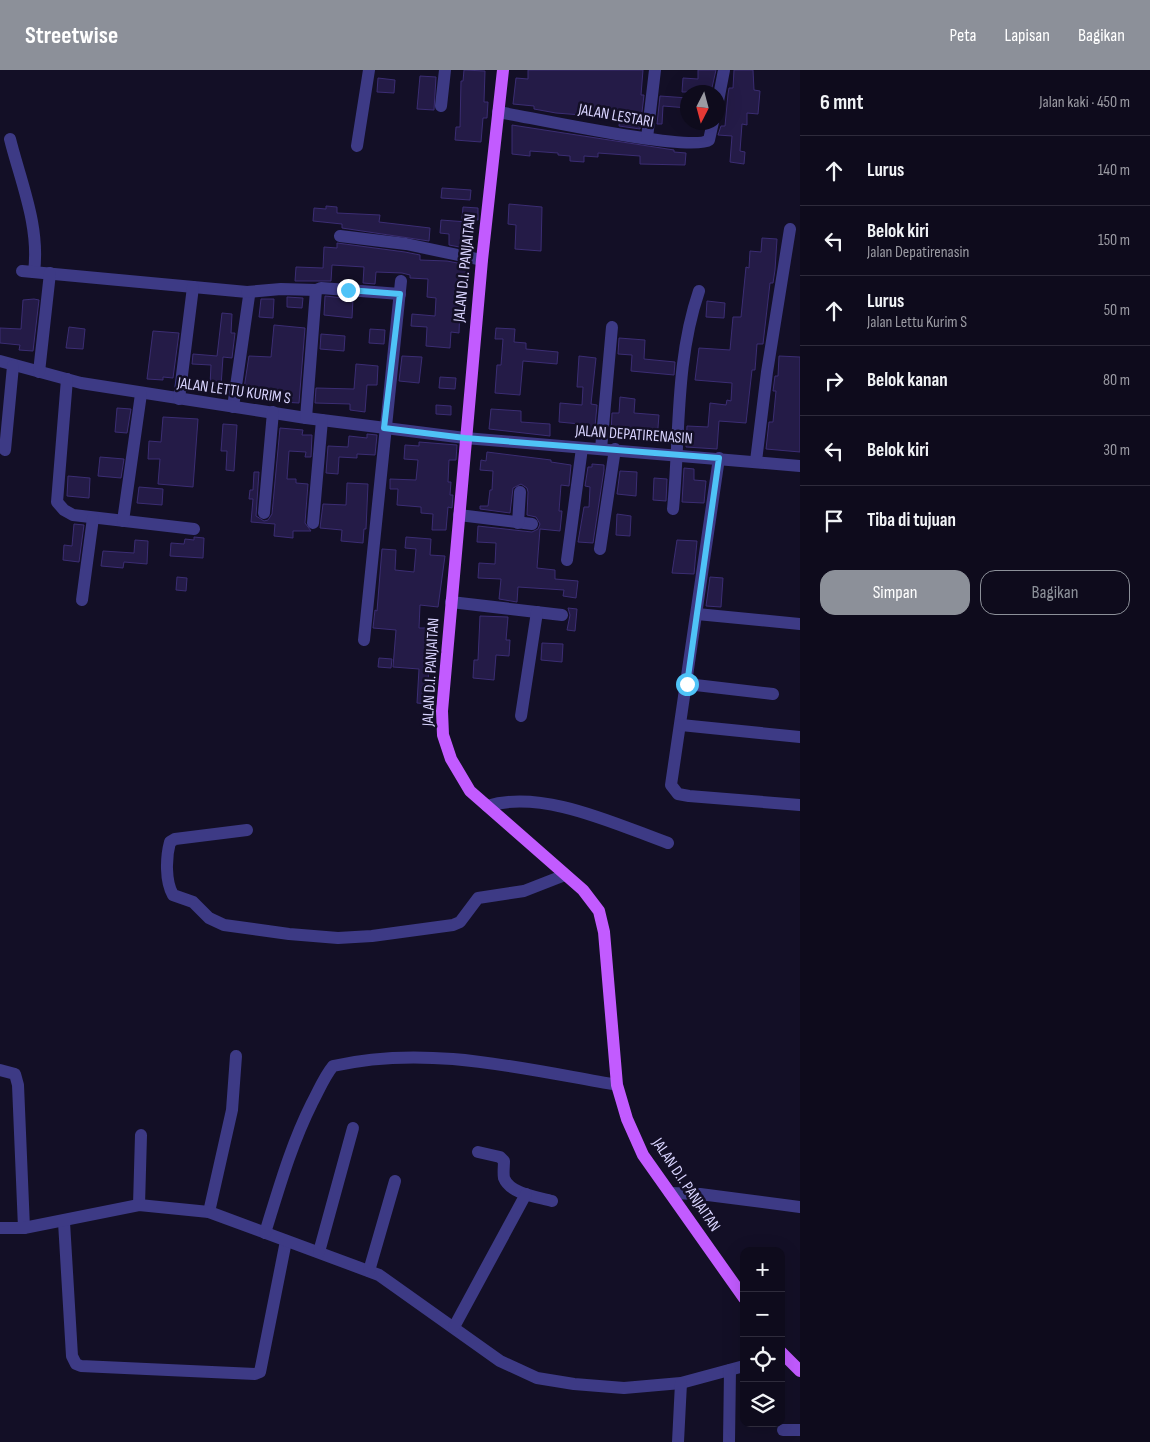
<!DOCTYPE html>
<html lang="id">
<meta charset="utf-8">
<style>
:root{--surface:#0e0b1c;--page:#171425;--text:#f1f3f6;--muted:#9b9ba3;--line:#2e2b3b;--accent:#8c9099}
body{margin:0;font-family:"Sofia Sans Condensed",sans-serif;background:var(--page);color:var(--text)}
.controls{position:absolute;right:15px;bottom:15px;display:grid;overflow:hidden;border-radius:10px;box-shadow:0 5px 20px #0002}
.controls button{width:45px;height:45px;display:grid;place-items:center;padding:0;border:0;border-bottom:1px solid var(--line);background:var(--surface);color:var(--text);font:25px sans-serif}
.compass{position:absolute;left:680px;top:15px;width:45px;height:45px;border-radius:50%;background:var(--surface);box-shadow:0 5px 20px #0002;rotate:186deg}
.stop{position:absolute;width:15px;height:15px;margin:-11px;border:4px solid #4fc3f7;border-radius:50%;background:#fff}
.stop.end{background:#4fc3f7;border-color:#fff;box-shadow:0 1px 5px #0008}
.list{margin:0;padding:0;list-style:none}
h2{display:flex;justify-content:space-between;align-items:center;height:65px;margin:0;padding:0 20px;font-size:21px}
h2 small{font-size:16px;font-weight:400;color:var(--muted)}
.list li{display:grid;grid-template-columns:32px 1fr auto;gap:15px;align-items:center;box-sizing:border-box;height:70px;padding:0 20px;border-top:1px solid var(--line)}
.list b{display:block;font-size:19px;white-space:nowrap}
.list p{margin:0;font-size:16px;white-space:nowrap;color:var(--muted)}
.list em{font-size:16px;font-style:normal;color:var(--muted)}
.actions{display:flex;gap:10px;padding:15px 20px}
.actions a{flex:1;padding:11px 0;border:1px solid var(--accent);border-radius:15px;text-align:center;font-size:18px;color:var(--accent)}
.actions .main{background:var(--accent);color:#fff}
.icon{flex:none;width:28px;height:28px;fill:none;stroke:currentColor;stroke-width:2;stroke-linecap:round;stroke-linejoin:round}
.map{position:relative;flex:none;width:800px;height:1372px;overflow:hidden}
header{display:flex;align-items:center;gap:30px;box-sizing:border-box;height:70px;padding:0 25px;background:var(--accent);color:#fff}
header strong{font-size:24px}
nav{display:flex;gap:28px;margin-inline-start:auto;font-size:18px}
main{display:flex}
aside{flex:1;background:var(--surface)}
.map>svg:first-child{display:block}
.building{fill:#241b47;stroke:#3b2d73}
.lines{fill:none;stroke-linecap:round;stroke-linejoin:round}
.minor{stroke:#3d3a85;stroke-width:12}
.major{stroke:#c25bff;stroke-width:12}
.route{stroke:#4fc3f7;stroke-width:6}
.labels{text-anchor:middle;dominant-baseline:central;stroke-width:5;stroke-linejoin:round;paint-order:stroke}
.street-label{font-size:16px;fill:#d9d4ff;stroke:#130f26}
</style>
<header>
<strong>Streetwise</strong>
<nav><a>Peta</a><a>Lapisan</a><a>Bagikan</a></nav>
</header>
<main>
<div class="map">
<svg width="800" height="1372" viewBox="0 0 800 1372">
<rect width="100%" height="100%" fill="#130f26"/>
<g class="building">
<path d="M464 0 485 1 484 32H488L487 48H483L481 72 455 70 456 57H460L461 11H463Z"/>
<path d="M528 0H643L641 25H644L640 59 619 56 620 48 556 43 534 39V36L513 34 516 8 528 9Z"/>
<path d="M698 0H716L711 22H682L683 8 698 9Z"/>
<path d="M734 0H753L754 20 760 21 758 44 747 43V55L742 54 740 81 745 82 744 94 730 92 732 66 718 65 721 56H725L728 24 729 18H733Z"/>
<path d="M420 6 436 7 434 40 417 39Z"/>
<path d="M378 8 395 10 394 23 377 22Z"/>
<path d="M660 26 688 28V38L663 36 662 54H657Z"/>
<path d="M512 55 674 80V82L686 83 685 95 640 94V86L598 83V87L584 86V92L570 91V86L558 85V83L530 81V86L512 84Z"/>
<path d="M442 118 471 120 470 130 441 128Z"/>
<path d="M509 134 542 137 541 181 515 179 516 155 508 154Z"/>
<path d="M326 136 337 137V143L380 145 379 152 430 158 429 171 342 158V154L313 151 314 138 326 139Z"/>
<path d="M463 137 478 138V150L462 149Z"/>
<path d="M441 150 467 152 465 173H470V179L449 175V164L440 163Z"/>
<path d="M762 168 777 169 775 200 773 213H770L763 274H757L755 300H752L746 353 719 351 717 379 686 377 687 356 708 357 710 333 726 335 727 330 731 331 732 313 695 310 699 278 730 280 733 247H741L746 197 749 198 750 181 761 182Z"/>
<path d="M337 173 405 182 420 185V190L447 191 468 195V210H461L459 263 451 262 450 278 426 276 427 257 411 256 412 244 435 246 436 228 427 227 428 209 410 208V205L402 203 376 202 375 214 363 213 364 197 332 195 331 211H295L296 197 323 198 324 177 337 178Z"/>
<path d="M325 226 353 229 352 248 324 245Z"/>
<path d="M287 227 303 228 302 238 287 237Z"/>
<path d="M34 229 39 230 33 281 19 280 20 275 0 273V258L21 259 23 230Z"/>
<path d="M261 229H274L273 248 259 247Z"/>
<path d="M707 231 725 233 724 248 706 247Z"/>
<path d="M222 243 232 244 231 263H235L232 288 223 287 221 316 210 315 211 295 192 294 193 284 217 286Z"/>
<path d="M274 255 305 258 299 333 282 332V324L256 322V326L243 325 249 286 271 287Z"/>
<path d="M69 257 85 259 83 279 66 278Z"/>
<path d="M496 258 515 259 514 272 526 273V279L558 282 557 294 523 291 520 325 495 323 497 295H501L503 269H495Z"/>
<path d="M370 259 385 260 384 274 369 273Z"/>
<path d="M153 261 179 263 173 308 163 307V310L147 309Z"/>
<path d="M321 264 345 266 344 281 320 279Z"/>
<path d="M619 268 645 270 644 289 675 292 674 305 631 301 632 285 618 284Z"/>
<path d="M402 286 422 287 419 313 399 311Z"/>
<path d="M579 286 596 288 591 334 597 335 594 367 579 366 580 354 559 352 560 333 582 335 583 317H577Z"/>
<path d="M779 286 800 287V382L766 379 769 352H773L776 321H773L775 306H778Z"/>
<path d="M356 294 378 296 377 315H367L365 342 350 340V334L315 333 316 318 354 319Z"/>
<path d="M440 307 456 308 455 319 439 318Z"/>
<path d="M620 327 635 329 634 343 659 345 657 370 611 363 612 343H619Z"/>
<path d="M436 335 451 336V345L436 344Z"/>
<path d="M117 338 131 339 127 363 115 362Z"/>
<path d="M491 339 521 341V352L550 354V366L489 359Z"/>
<path d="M163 347 198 349 193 417 158 414 160 389H148L149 371 161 372Z"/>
<path d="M223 354 237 355 234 401 226 400 227 381H221Z"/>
<path d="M280 358 303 360 302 365H312L311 387H305L306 382 289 381 287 409H296V413L308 414 305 453 311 461H293V468L274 466 275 454 251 452 253 429H249L250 420H253L254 402H259L256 446 264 451 268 450 272 444Z"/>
<path d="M367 364 377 365 375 385 357 384V388L339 387 338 404 326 403 328 376 348 377 349 366 367 368Z"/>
<path d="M419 372 457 375 456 390H449L448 412H451L450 425H453L452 438 448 437 446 460H432L433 444 421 443V437L397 435 398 419H390V409L416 410 418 390 404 389 405 375 419 376Z"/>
<path d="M487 382 551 390V392L571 395 569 416 561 415 559 441H562L560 461 540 459 537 498 555 500V509L578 511 576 528 563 526 564 520 518 517 517 532 499 529 501 509 478 508 479 493 495 494 496 473 477 472 478 456 532 462 538 459 540 454 536 447 527 445 528 422 527 418 521 414 513 418 510 443 480 439V436H488L490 420H492L493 401 480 400 481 390 486 391Z"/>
<path d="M100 387 124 389 121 408 98 406Z"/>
<path d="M592 394 604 395V400L593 473 578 472 584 437H589L590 417 585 416 588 397H592Z"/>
<path d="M684 398 694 399V410L706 411 704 433 682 432Z"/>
<path d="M620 401 637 402 636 426 617 424Z"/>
<path d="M68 406 90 408 89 428 67 426Z"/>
<path d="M654 408 667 409 666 431 653 430Z"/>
<path d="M347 413 368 414 366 459H364L363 473 341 471 342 460 320 458 323 434 346 435Z"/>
<path d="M139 417 163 419 162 435 137 433Z"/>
<path d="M617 444 631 446 630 466 616 465Z"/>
<path d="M74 454 84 455 79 492 63 490 64 475 72 476Z"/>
<path d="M194 467 204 468 203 488 170 486 171 473 184 474 185 469 194 470Z"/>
<path d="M406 467 431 469 430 485 445 486 438 537 420 535 419 558H429L428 634 417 633 419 599 393 597 396 560 373 558 375 540 377 541 382 479 396 480 395 500 414 502 416 479 405 478Z"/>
<path d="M135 470 148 471 147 494 124 492 123 498 101 496 103 481 134 483Z"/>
<path d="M677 470 697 471 694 504 672 503Z"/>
<path d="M177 507 187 508 186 521 176 520Z"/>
<path d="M710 507 723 508 721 537 706 536Z"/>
<path d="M568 538 577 539 575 561 567 560 570 545Z"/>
<path d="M480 546 508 547 506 570H510L509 586 496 585 494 610 473 608 474 590H478Z"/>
<path d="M542 573 563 574 562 592 541 590Z"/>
<path d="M379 588 392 589 391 598 378 597Z"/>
</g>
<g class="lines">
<g class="minor">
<path d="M718 31 724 0"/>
<path d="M441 36 445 0"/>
<path d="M498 42C529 47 692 83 709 70L713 52"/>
<path d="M647 68 655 0"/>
<path d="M10 69C21 113 40 156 34 202"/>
<path d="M357 76 369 0"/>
<path d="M340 166 406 174 482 190"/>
<path d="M22 201 247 222 249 226 233 337"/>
<path d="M247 222 281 219 316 220"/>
<path d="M0 291 81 313 306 348 465 368 800 396"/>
<path d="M39 302 50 203"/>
<path d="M67 309 57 432 64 440 73 445 194 459"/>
<path d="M179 329 193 217"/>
<path d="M306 348 316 220 321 218 400 224"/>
<path d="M601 379 612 257"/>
<path d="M5 380 13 296"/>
<path d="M719 388 671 715 678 724 689 726 800 735"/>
<path d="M756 391 767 302 790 159"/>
<path d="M673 439C680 367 675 291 699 221"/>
<path d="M264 443 273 342"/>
<path d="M459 445 532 454"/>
<path d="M123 451 141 324"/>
<path d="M313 453 322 350"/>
<path d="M518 453 520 422"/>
<path d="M600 479 615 379"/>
<path d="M567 490 582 378"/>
<path d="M82 530 93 448"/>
<path d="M451 532 562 545"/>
<path d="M697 544 800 554"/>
<path d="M364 570 401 211"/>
<path d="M687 614 773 624"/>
<path d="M521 646 537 542"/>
<path d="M681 655 800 667"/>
<path d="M487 736C543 719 615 754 668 773"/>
<path d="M247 760 175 769 170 772C166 787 165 811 173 825L193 832 209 848 224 855 289 864 338 868 372 866 453 855 460 852 478 828 524 821 565 805"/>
<path d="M0 1000 15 1004 18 1015 24 1158"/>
<path d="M478 1082 500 1087 504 1091C504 1096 503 1103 504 1108 510 1124 538 1127 552 1131"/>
<path d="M670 1123 700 1124 800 1137"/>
<path d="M139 1135 141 1065"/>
<path d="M209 1142 232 1040 236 986"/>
<path d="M64 1152 72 1286 76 1294 81 1296 255 1304 260 1302 286 1171"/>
<path d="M0 1158H24L139 1135 209 1142 379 1205 500 1291 537 1308 574 1314 624 1318 681 1313 744 1296"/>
<path d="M265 1163C279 1118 291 1075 312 1033 319 1020 324 1007 333 996 428 974 523 999 617 1015"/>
<path d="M319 1182 353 1058"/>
<path d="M369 1201 395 1111"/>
<path d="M454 1257 526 1124"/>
<path d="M783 1360H800"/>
<path d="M678 1372 681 1313"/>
<path d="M729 1372 730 1300"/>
</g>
<g class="major">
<path d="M503 0 482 190 442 641 443 665 451 689 470 721 583 820 599 841 604 862 617 1015 627 1049 643 1085 744 1228"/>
<path d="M781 1282 800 1301"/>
</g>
</g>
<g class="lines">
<path class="route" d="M348 220 400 224 384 358 465 368 719 388 687 614"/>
</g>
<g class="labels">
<g class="street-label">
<text transform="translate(616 46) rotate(10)">JALAN LESTARI</text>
<text transform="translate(465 198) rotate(-84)">JALAN D.I. PANJAITAN</text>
<text transform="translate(234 321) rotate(8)">JALAN LETTU KURIM S</text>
<text transform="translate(634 365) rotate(4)">JALAN DEPATIRENASIN</text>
<text transform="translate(431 602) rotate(-87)">JALAN D.I. PANJAITAN</text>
<text transform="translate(686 1115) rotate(56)">JALAN D.I. PANJAITAN</text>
</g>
</g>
</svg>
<div class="controls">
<button>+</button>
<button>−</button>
<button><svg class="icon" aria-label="locate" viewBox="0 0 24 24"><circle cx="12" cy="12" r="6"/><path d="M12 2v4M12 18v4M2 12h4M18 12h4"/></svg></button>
<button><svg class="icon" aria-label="layers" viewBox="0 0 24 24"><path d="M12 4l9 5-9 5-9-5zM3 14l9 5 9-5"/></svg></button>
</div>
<svg class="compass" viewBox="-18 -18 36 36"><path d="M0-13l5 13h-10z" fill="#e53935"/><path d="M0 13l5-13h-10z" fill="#9b9ba3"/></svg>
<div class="stop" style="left:687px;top:614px"></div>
<div class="stop end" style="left:348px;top:220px"></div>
</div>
<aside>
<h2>6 mnt<small>Jalan kaki · 450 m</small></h2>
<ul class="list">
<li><svg class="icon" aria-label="ahead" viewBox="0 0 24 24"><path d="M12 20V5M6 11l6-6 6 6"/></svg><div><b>Lurus</b></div><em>140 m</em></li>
<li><svg class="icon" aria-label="left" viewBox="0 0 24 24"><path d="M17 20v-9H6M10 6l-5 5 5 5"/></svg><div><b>Belok kiri</b><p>Jalan Depatirenasin</p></div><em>150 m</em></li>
<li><svg class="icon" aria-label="ahead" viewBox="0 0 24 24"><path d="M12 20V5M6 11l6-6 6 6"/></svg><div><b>Lurus</b><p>Jalan Lettu Kurim S</p></div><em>50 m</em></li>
<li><svg class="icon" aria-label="right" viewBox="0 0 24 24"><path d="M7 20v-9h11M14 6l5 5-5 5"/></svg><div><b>Belok kanan</b></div><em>80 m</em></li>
<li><svg class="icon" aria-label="left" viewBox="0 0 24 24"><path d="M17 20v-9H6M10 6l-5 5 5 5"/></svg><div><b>Belok kiri</b></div><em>30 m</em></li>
<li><svg class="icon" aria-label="arrive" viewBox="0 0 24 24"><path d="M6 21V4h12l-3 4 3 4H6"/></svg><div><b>Tiba di tujuan</b></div></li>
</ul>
<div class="actions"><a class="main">Simpan</a><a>Bagikan</a></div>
</aside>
</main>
